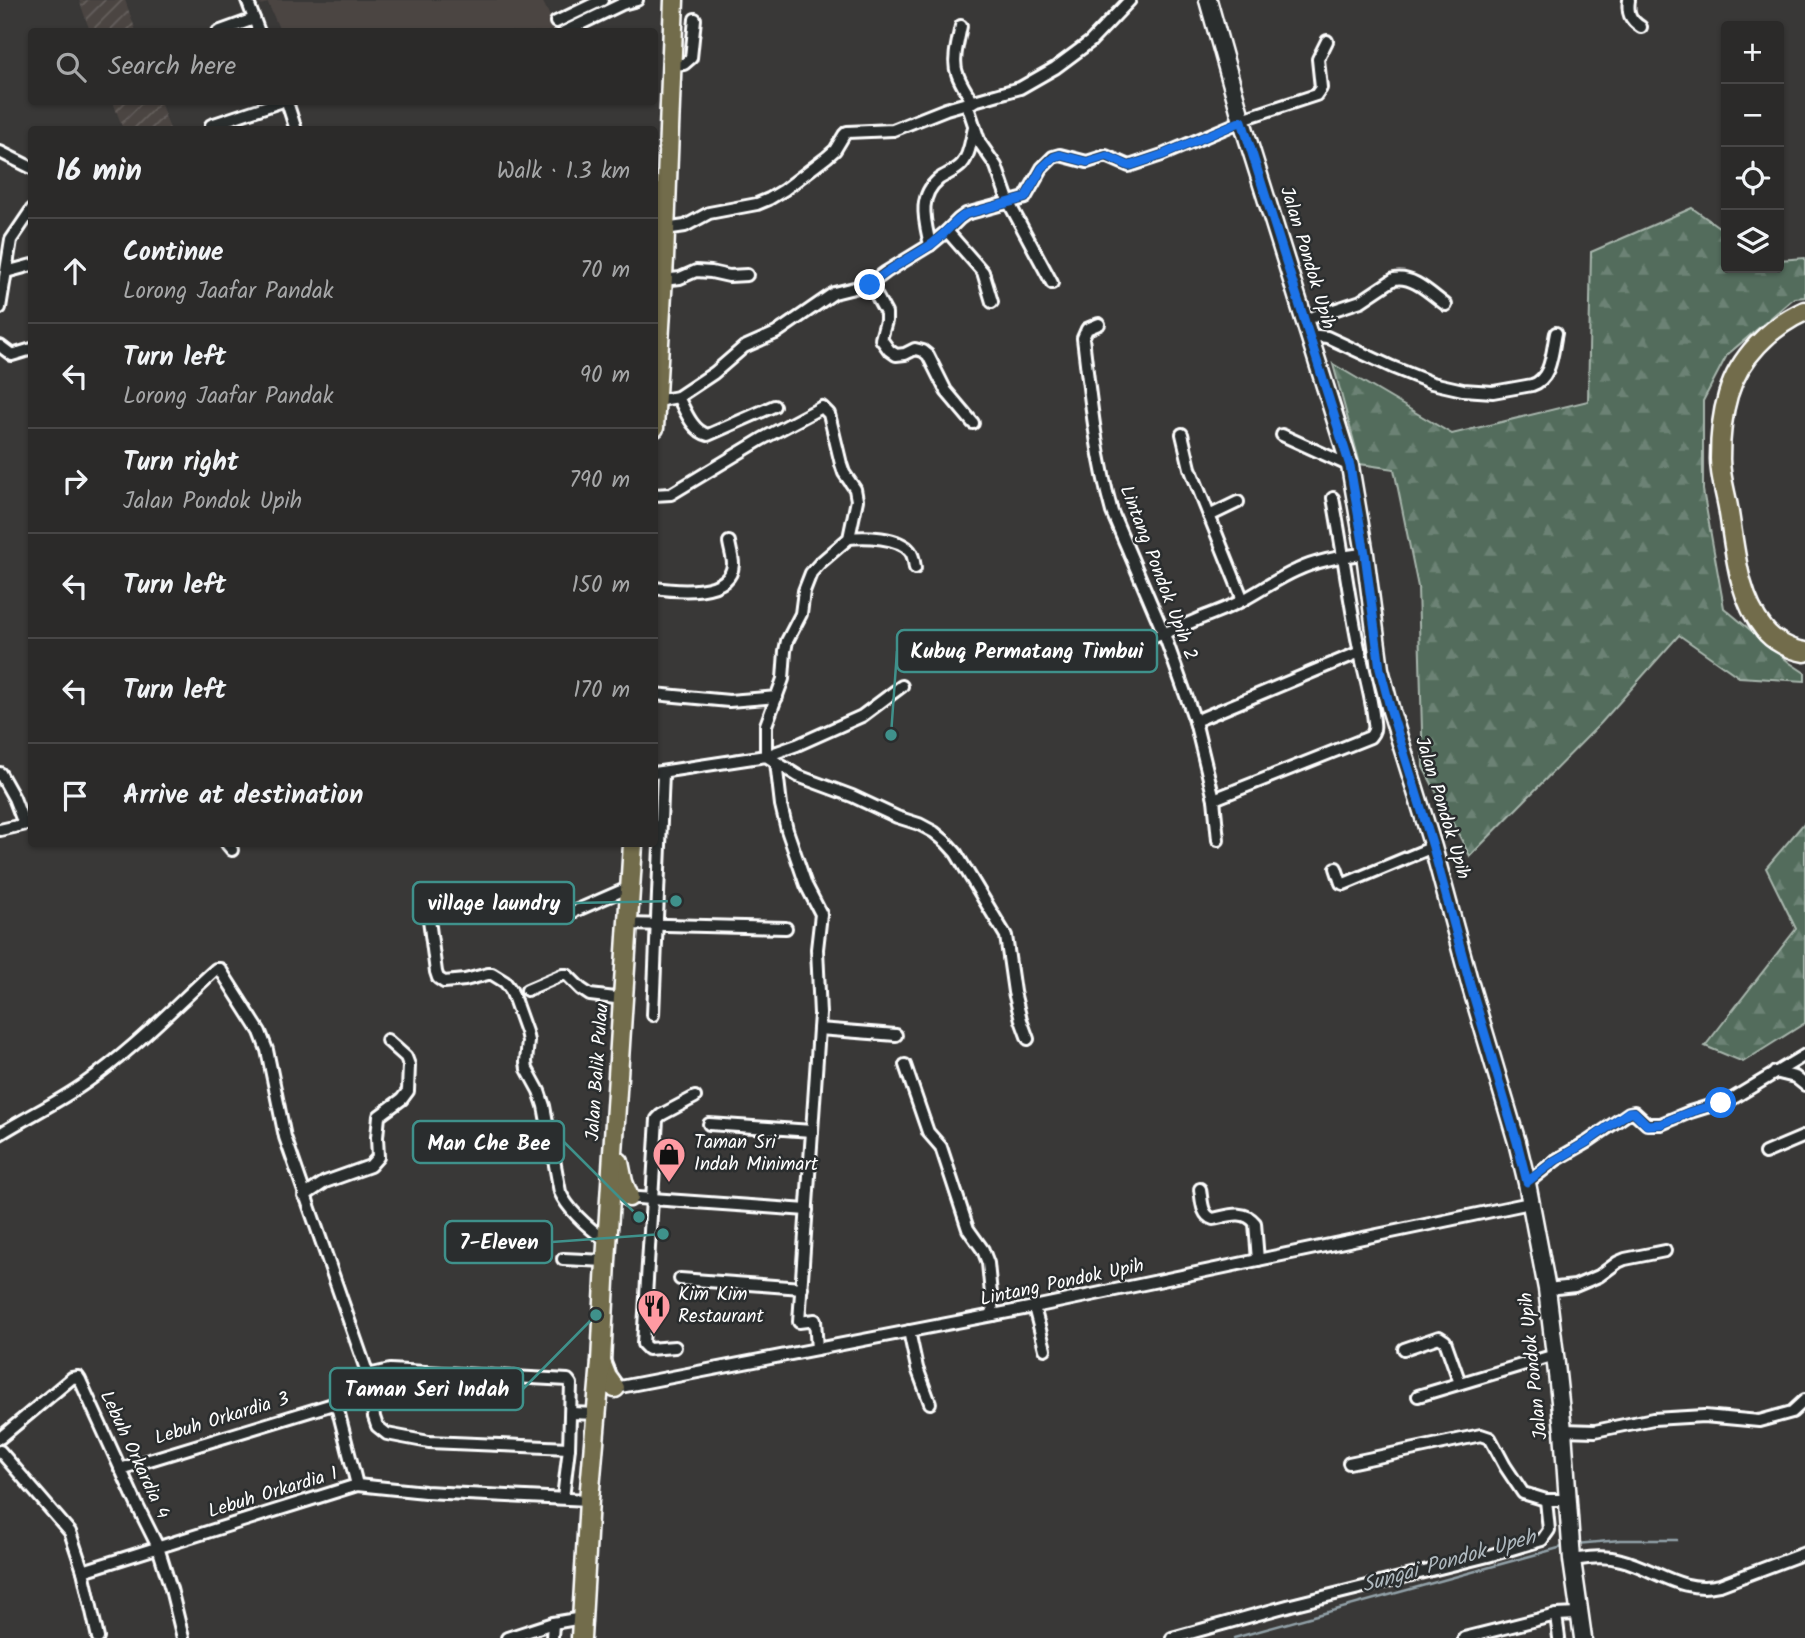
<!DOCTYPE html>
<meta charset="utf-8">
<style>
:root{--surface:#2b2a29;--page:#333231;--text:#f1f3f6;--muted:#a6a7a8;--line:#474646}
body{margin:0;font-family:Kalam,sans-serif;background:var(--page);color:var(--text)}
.controls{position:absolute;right:21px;top:21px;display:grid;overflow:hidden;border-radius:7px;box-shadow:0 2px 5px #0004}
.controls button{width:63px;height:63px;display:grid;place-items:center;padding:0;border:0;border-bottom:2px solid var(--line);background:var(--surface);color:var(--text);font:35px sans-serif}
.stop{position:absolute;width:21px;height:21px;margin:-16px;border:5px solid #1a73e8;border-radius:50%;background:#fff}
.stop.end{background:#1a73e8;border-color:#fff;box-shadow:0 2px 7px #0008}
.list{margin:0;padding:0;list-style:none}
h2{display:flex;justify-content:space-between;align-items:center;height:91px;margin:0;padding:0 28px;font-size:30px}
h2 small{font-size:23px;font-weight:400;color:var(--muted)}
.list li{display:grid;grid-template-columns:46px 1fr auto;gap:21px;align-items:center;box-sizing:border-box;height:105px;padding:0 28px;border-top:2px solid var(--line)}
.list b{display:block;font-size:26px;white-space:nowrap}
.list p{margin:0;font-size:23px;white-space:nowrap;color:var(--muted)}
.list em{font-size:23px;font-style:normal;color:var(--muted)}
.icon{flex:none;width:38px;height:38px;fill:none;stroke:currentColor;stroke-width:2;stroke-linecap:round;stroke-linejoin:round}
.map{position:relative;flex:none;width:1805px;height:1638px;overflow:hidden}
.search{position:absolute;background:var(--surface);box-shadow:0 2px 5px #0004;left:28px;top:28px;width:630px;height:77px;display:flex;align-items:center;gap:18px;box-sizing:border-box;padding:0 24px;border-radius:7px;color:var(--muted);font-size:26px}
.panel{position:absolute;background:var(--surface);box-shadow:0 2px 5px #0004;left:28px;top:126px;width:630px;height:721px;border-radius:7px}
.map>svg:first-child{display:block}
.built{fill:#4b4542}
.industrial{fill:url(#industrial-furrows)}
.forest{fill:url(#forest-firs);stroke:#a8b6ad;stroke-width:2}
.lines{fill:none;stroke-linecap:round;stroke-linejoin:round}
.stream{stroke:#92a1a8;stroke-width:2.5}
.minor-casing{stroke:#fff;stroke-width:16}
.secondary-casing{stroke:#fff;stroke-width:21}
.primary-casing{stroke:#fff;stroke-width:23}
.minor{stroke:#2a2d2e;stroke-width:10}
.secondary{stroke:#2a2d2e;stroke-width:16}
.primary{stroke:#726c4b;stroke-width:18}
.route{stroke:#1a73e8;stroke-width:9}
.labels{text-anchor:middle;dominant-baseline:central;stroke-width:5;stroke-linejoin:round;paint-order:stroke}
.street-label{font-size:19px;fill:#fff;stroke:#2a2d2e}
.poi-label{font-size:19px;fill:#fff;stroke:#2a2d2e;text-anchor:start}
.water-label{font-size:21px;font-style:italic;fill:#aeb8be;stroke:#2a2d2e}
.leader{fill:none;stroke:#3f918b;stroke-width:2.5}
.callout-dot{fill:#3f918b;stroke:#2a2d2e;stroke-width:2.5}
.callout{fill:#2a2d2e;stroke:#3f918b;stroke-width:2.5}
.callout-label{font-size:21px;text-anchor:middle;font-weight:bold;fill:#fff}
</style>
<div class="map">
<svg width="1805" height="1638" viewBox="0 0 1805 1638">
<defs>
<pattern id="industrial-furrows" width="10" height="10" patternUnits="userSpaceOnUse" patternTransform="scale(1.75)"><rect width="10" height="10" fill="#4b4542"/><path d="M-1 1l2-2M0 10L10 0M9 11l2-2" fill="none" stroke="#66615e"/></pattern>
<pattern id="forest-firs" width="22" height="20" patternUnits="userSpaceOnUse" patternTransform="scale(1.75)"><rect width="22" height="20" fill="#526c5b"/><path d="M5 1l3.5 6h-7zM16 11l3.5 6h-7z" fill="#6c8274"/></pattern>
</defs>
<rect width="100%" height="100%" fill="#393837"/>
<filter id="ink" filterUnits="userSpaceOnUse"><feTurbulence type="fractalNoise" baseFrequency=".0143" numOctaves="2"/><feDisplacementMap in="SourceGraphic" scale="14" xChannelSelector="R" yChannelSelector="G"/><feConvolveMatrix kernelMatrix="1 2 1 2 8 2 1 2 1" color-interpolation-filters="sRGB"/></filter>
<g filter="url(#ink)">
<path class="built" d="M258 0H542L556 29 548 32 280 31 268 3 260 5Z"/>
<g class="industrial">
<path d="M79 0H125L136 31H90Z"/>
<path d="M113 102H160L170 129H123Z"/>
</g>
<g class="forest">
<path d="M1692 208 1726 232V268H1779V260L1805 258V297L1794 298 1727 355 1703 401V490L1724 608 1790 663 1805 673V681L1739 677 1679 635 1601 723 1470 856 1423 767 1418 587 1394 469 1360 464 1333 364 1452 434 1588 401 1591 252Z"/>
<path d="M1805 822V1023L1743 1062 1705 1046 1796 929 1766 868Z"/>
</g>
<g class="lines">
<g class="stream">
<path d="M1576 1544 1620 1540H1677"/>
<path d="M1234 1638 1566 1546"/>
</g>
<defs>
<g id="minor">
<path d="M247 0 259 32"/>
<path d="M1629 0C1627 13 1630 20 1641 27"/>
<path d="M556 22 602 0"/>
<path d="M961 26C953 65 950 68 973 102"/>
<path d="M218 32 254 19"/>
<path d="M564 32 622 4 637 0"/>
<path d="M671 65 684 64 691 58 695 19"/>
<path d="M287 102 296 130"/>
<path d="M967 104 980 143 996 166 1009 203 1052 283"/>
<path d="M1242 119 1316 95 1321 88 1318 59 1327 41"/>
<path d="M211 125 280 102"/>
<path d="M0 152 32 168"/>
<path d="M665 229 685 226 709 213 757 204 769 199 784 190 827 157 835 150 844 135 847 132 893 130 946 109 1020 88 1055 68 1090 42 1130 0"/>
<path d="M947 231 983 272 992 302"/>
<path d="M930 245C925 221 917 197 939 179 946 174 956 171 962 164 970 155 971 139 974 128"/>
<path d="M6 272 32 265"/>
<path d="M663 280 680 278 696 271 711 272 729 276 747 275"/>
<path d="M870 284 886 313V321L881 339 889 350 896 355 905 354 915 349 923 351 928 355 946 391 973 423"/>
<path d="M0 308 11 240 32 209"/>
<path d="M1304 320 1361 301 1394 279C1413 275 1431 294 1446 305"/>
<path d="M1099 324 1087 329 1083 338C1090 396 1096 455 1112 512L1164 634 1195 721 1214 799 1218 840"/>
<path d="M1309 335 1327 337 1392 367 1432 383 1463 390 1493 392 1532 385C1552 379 1552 351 1556 333"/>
<path d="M0 346 12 355 32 349"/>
<path d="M678 397C685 410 692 431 708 435L774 406"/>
<path d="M656 401 678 397 714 373 744 347 776 333 834 293 870 284 886 272 930 245 947 231 959 219 966 214 1025 198 1042 168 1053 157 1060 155 1087 162 1106 156 1129 166 1162 155 1242 121"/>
<path d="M1182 434 1190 468 1243 600"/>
<path d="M1282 435 1350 466"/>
<path d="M654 495 671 494 762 439 822 407 829 414 841 464 844 473 855 489 857 500 849 538 820 563 811 573 804 591 801 614 787 641 785 651 783 679 766 725V756L797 745 862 716 902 686"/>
<path d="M1209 516 1238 502"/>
<path d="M849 538C865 536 899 537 910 551 914 556 914 562 915 568"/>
<path d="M654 588C676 591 731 597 733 564 733 558 730 549 729 542"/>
<path d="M1061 651C1109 657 1158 637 1201 618 1216 612 1231 607 1245 599 1263 589 1279 578 1297 570 1318 560 1342 556 1365 554"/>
<path d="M654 694 729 701 777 697"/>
<path d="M1195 721 1360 652"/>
<path d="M776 762 781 805 787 830 806 885 821 914 817 949 820 1014 799 1322 815 1320 817 1349"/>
<path d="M0 773 14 798 24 824"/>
<path d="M654 773 766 756 798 776 852 796 897 817 919 824 934 832 946 842 956 853 1006 936 1014 992 1021 1020 1028 1039"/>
<path d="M1214 799 1370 737C1374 732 1375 729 1374 722 1372 699 1365 676 1360 653 1349 602 1343 550 1333 498"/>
<path d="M0 830 31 823"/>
<path d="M227 844 232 850"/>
<path d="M1336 868 1341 883 1344 884 1433 847"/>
<path d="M423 893 428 912 436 972 438 978 444 982 465 980 488 974H492L505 982 511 990 526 1032 528 1041 526 1062 527 1069 539 1091 544 1106 560 1192C569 1212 590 1229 608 1242"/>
<path d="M566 915 630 887"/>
<path d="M628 924 786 928"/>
<path d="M527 990 562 975H567L581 989 590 995 624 999"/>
<path d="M653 1015 663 773"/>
<path d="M819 1029 896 1035"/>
<path d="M905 1065 928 1132 941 1147 968 1229 983 1250 988 1263 993 1315"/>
<path d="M1775 1072 1795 1077 1805 1085"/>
<path d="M709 1124 812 1131"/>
<path d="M0 1134C27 1117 57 1103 84 1084 132 1051 173 1008 216 969H220L260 1032 267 1050 285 1137 368 1375 374 1417 377 1426 387 1434 429 1442 569 1448"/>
<path d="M1765 1153 1805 1136"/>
<path d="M1527 1183 1556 1160 1587 1142 1629 1113 1634 1112 1647 1124H1661L1690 1112 1732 1099 1805 1055"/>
<path d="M1200 1189C1202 1200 1201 1215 1213 1219 1228 1216 1244 1209 1255 1223L1258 1260"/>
<path d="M304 1196 325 1182 370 1166 378 1157 377 1137 379 1116 402 1099 408 1091 409 1065 406 1057 387 1040"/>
<path d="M624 1197 807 1210"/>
<path d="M563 1259 606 1261"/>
<path d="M680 1279 802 1288"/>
<path d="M1547 1289 1575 1286 1599 1276 1618 1262 1625 1259 1665 1251"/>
<path d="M1034 1307 1045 1349"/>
<path d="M909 1331 917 1368 930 1403"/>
<path d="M675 1347 648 1349 643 1344 657 1119 661 1115 695 1097"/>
<path d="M1404 1349 1439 1337 1445 1341 1460 1383"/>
<path d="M368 1375 390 1370 568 1380 571 1384 569 1448 563 1498"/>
<path d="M610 1389 1034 1307 1530 1203"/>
<path d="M1418 1396 1555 1355"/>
<path d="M571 1413 597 1414"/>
<path d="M1563 1430 1595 1431 1653 1419 1704 1416 1759 1421 1792 1412 1805 1400"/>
<path d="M0 1438 72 1378 78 1377 80 1380 138 1507 158 1547 171 1589 183 1638"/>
<path d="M0 1451 70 1532 83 1571"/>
<path d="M1349 1463 1481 1435 1490 1438 1505 1466 1523 1493 1546 1500H1567"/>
<path d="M120 1469 333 1404 338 1410 357 1485"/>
<path d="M1572 1560C1588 1558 1604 1555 1621 1560 1656 1569 1681 1594 1720 1585L1805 1553"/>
<path d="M1556 1615 1559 1638"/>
<path d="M98 1638 83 1571 357 1485 425 1492 589 1500"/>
<path d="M507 1638 553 1623 582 1618"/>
<path d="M552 1638 553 1623"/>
<path d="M1172 1638 1291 1605 1488 1556 1542 1540 1549 1530 1546 1500"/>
<path d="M1464 1638 1556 1615 1578 1614"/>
</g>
<path id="secondary" d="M1208 0 1242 121 1350 466 1365 554 1380 669 1391 711 1433 847 1470 984 1517 1142 1527 1183 1547 1289 1555 1355 1563 1430 1572 1560 1583 1638"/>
<g id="primary">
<path d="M1805 311C1770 327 1739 357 1728 395 1722 415 1720 438 1720 459 1720 475 1725 491 1728 507 1735 547 1737 596 1764 629 1773 641 1791 650 1805 652"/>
<path d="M654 428 664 259 674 0"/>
<path d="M619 1162 623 1182 629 1197"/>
<path d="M601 1362 607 1377 615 1388"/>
<path d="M581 1638 589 1500 601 1362 606 1261 633 844"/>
</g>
</defs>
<use href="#minor" class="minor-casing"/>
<use href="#secondary" class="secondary-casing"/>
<use href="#primary" class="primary-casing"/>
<use href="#minor" class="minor"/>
<use href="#secondary" class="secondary"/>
<use href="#primary" class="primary"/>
</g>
</g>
<g class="lines" filter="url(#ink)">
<path class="route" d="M870 285C889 268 911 258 932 244 944 235 953 222 966 214L1025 198 1042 168 1054 157 1060 155 1087 162 1107 156 1129 166 1162 155 1242 121 1350 466 1365 554 1380 669 1391 711 1433 847 1470 984 1517 1142 1527 1182 1556 1160 1587 1142 1629 1112H1634L1647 1125 1661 1124 1690 1112 1721 1103"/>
</g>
<defs>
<symbol id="shop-pin" viewBox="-11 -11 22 30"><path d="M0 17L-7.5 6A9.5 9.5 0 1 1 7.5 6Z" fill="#ff9aa2" stroke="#2a2d2e"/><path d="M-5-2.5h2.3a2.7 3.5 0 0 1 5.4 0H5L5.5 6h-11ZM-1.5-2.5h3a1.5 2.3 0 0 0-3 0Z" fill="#111"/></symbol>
<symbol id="restaurant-pin" viewBox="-11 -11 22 30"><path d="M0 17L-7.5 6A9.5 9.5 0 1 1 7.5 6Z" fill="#ff9aa2" stroke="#2a2d2e"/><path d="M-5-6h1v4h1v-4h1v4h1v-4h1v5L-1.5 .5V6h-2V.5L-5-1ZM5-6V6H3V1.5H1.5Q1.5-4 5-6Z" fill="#111"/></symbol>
</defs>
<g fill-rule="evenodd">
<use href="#shop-pin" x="650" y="1135" width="38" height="52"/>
<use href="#restaurant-pin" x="635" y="1287" width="38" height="52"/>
</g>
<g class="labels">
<g class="street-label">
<text transform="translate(1307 258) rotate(73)">Jalan Pondok Upih</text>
<text transform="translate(1158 573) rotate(69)">Lintang Pondok Upih 2</text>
<text transform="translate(1442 808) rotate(73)">Jalan Pondok Upih</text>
<text transform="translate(598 1072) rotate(-86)">Jalan Balik Pulau</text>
<text transform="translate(1062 1283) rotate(-12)">Lintang Pondok Upih</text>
<text transform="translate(1534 1366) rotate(-96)">Jalan Pondok Upih</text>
<text transform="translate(222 1419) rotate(-17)">Lebuh Orkardia 3</text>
<text transform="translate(134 1455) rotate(65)">Lebuh Orkardia 4</text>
<text transform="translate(273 1493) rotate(-17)">Lebuh Orkardia 1</text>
</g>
<g class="poi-label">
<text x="694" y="1143">Taman Sri<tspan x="694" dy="22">Indah Minimart</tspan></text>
<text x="678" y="1295">Kim Kim<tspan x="678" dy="22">Restaurant</tspan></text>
</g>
<g class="water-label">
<text transform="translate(1449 1562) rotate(-16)">Sungai Pondok Upeh</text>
</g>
</g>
<path class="leader" d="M891 735L897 651M676 901L574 903M639 1217L564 1142M663 1234L552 1242M596 1315L523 1389"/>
<g class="callout-dot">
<circle cx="891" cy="735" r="7"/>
<circle cx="676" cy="901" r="7"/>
<circle cx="639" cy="1217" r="7"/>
<circle cx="663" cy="1234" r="7"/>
<circle cx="596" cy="1315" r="7"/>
</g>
<g class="callout">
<rect x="897" y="630" width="260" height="42" rx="7"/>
<rect x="413" y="882" width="161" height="42" rx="7"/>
<rect x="413" y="1121" width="151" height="42" rx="7"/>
<rect x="445" y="1221" width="107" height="42" rx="7"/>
<rect x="330" y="1368" width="193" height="42" rx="7"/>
</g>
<g class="callout-label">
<text x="1027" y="658">Kubuq Permatang Timbui</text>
<text x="494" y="910">village laundry</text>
<text x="489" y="1150">Man Che Bee</text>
<text x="499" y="1249">7-Eleven</text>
<text x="427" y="1396">Taman Seri Indah</text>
</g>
</svg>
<div class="controls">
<button>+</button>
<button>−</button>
<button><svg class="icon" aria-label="locate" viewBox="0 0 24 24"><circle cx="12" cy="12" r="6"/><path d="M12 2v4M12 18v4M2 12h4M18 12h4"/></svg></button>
<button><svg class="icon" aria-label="layers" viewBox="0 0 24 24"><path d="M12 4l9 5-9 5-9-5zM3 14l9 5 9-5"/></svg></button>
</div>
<div class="stop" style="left:1721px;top:1103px"></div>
<div class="stop end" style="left:870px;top:285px"></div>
<div class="search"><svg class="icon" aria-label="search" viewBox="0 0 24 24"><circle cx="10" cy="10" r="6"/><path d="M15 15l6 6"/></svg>Search here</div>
<section class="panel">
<h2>16 min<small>Walk · 1.3 km</small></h2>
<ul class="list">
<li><svg class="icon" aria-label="ahead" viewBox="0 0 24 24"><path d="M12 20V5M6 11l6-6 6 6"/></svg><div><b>Continue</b><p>Lorong Jaafar Pandak</p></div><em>70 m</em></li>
<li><svg class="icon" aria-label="left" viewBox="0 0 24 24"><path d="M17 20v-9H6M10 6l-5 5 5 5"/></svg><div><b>Turn left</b><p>Lorong Jaafar Pandak</p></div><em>90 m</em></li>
<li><svg class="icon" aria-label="right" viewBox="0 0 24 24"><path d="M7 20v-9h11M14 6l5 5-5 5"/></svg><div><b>Turn right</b><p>Jalan Pondok Upih</p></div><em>790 m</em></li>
<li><svg class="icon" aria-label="left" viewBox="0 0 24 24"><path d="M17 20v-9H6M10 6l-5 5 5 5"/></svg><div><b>Turn left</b></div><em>150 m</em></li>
<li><svg class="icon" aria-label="left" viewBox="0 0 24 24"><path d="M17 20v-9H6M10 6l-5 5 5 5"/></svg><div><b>Turn left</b></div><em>170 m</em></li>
<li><svg class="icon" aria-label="arrive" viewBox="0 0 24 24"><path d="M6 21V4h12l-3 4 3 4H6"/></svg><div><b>Arrive at destination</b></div></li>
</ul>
</section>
</div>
